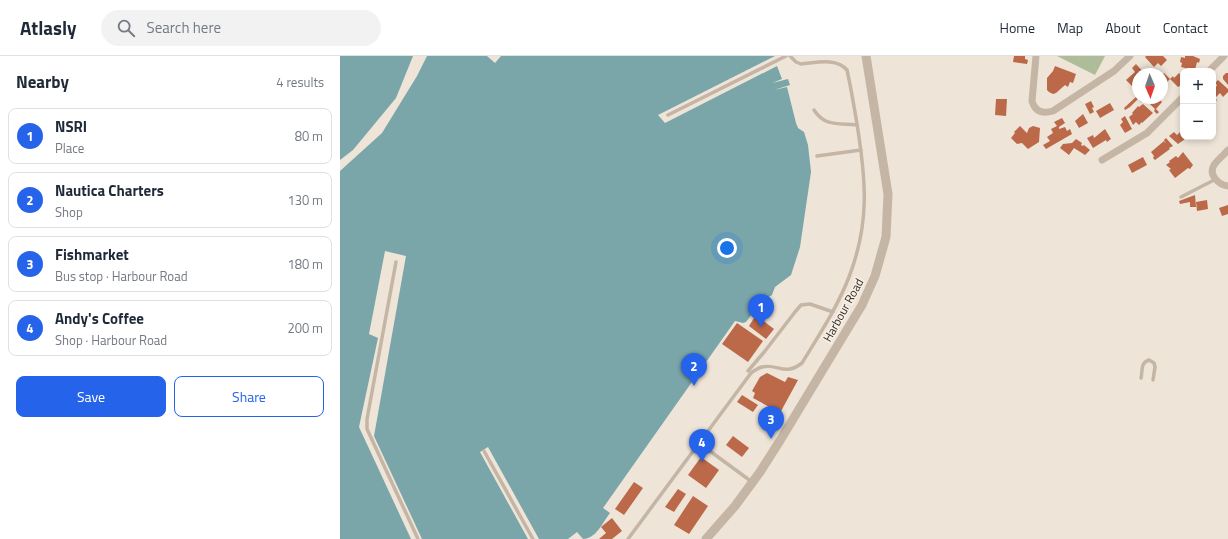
<!DOCTYPE html>
<meta charset="utf-8">
<style>
:root{--surface:#fff;--page:#f2f2f3;--text:#1f2937;--muted:#747a83;--line:#e0e1e3;--accent:#2563eb}
body{margin:0;font-family:"Titillium Web",sans-serif;background:var(--page);color:var(--text)}
.controls{position:absolute;right:12px;top:12px;display:grid;overflow:hidden;border-radius:8px;box-shadow:0 2px 6px #0003}
.controls button{width:36px;height:36px;display:grid;place-items:center;padding:0;border:0;border-bottom:1px solid var(--line);background:var(--surface);color:var(--text);font:20px sans-serif}
.compass{position:absolute;left:792px;top:12px;width:36px;height:36px;border-radius:50%;background:var(--surface);box-shadow:0 2px 6px #0003;rotate:178deg}
.you{position:absolute;left:387px;top:192px;width:14px;height:14px;margin:-10px;border:3px solid #fff;border-radius:50%;background:#1a73e8;box-shadow:0 0 0 6px #1a73e833}
.badge{display:grid;place-items:center;width:26px;height:26px;border-radius:50%;background:var(--accent);color:#fff;font-size:13px;font-weight:700}
.pin{position:absolute;translate:-50% -33px;filter:drop-shadow(0 1px 2px #0008)}
.pin::after{content:'';position:absolute;top:21px;width:14px;height:12px;background:inherit;clip-path:polygon(0 0,100% 0,50% 100%)}
.list{margin:0;padding:0;list-style:none}
h2{display:flex;justify-content:space-between;align-items:center;height:52px;margin:0;padding:0 16px;font-size:17px}
h2 small{font-size:13px;font-weight:400;color:var(--muted)}
.list li{display:grid;grid-template-columns:26px 1fr auto;gap:12px;align-items:center;box-sizing:border-box;height:56px;margin:0 8px 8px;padding:0 8px;border:1px solid var(--line);border-radius:8px}
.list b{display:block;font-size:15px;white-space:nowrap}
.list p{margin:0;font-size:13px;white-space:nowrap;color:var(--muted)}
.list em{font-size:13px;font-style:normal;color:var(--muted)}
.actions{display:flex;gap:8px;padding:12px 16px}
.actions a{flex:1;padding:9px 0;border:1px solid var(--accent);border-radius:8px;text-align:center;font-size:14px;color:var(--accent)}
.actions .main{background:var(--accent);color:#fff}
.icon{flex:none;width:22px;height:22px;fill:none;stroke:currentColor;stroke-width:2;stroke-linecap:round;stroke-linejoin:round}
.map{position:relative;flex:none;width:888px;height:483px;overflow:hidden}
header{display:flex;align-items:center;gap:24px;box-sizing:border-box;height:56px;padding:0 20px;background:var(--surface);border-bottom:1px solid var(--line)}
header strong{font-size:19px}
nav{display:flex;gap:22px;margin-inline-start:auto;font-size:14px}
.search{width:280px;height:36px;background:var(--page);display:flex;align-items:center;gap:10px;box-sizing:border-box;padding:0 14px;border-radius:22px;color:var(--muted);font-size:15px}
main{display:flex}
aside{flex:1;background:var(--surface)}
.map>svg:first-child{display:block}
.green{fill:#afbc9a}
.water{fill:#7aa5a9}
.building{fill:#bb6949}
.lines{fill:none;stroke-linecap:round;stroke-linejoin:round}
.service{stroke:#c5b5a5;stroke-width:3.5}
.minor{stroke:#c5b5a5;stroke-width:7}
.tertiary{stroke:#c5b5a5;stroke-width:9}
.labels{text-anchor:middle;dominant-baseline:central;stroke-width:3.5;stroke-linejoin:round;paint-order:stroke}
.street-label{font-size:12px;fill:#322a26;stroke:#f7efe4}
</style>
<header>
<strong>Atlasly</strong>
<div class="search"><svg class="icon" aria-label="search" viewBox="0 0 24 24"><circle cx="10" cy="10" r="6"/><path d="M15 15l6 6"/></svg>Search here</div>
<nav><a>Home</a><a>Map</a><a>About</a><a>Contact</a></nav>
</header>
<main>
<aside>
<h2>Nearby<small>4 results</small></h2>
<ul class="list">
<li><span class="badge">1</span><div><b>NSRI</b><p>Place</p></div><em>80 m</em></li>
<li><span class="badge">2</span><div><b>Nautica Charters</b><p>Shop</p></div><em>130 m</em></li>
<li><span class="badge">3</span><div><b>Fishmarket</b><p>Bus stop · Harbour Road</p></div><em>180 m</em></li>
<li><span class="badge">4</span><div><b>Andy's Coffee</b><p>Shop · Harbour Road</p></div><em>200 m</em></li>
</ul>
<div class="actions"><a class="main">Save</a><a>Share</a></div>
</aside>
<div class="map">
<svg width="888" height="483" viewBox="0 0 888 483">
<rect width="100%" height="100%" fill="#eee5d8"/>
<path class="green" d="M717 0H765L755 19Z"/>
<g class="water">
<path d="M0 0H73L56 42 13 94 0 104Z"/>
<path d="M87 0H147L155 7 161 0H435L318 59 325 67 437 10 442 23 432 27 448 23 450 29 434 34 447 31 456 67 458 72 464 76 468 89 471 116 460 191 451 219 435 231 432 239 422 245 406 266 403 267 395 265 263 452 270 457C263 466 256 483 243 483L237 476 228 483H199L148 391 140 396 188 483H82L34 380 66 200 45 195 29 278 38 282 19 371 71 483H0V115L42 77 77 20Z"/>
</g>
<g class="building">
<path d="M674 0H685V3L688 4 687 8 673 6Z"/>
<path d="M806 0H823L827 4 821 10 818 7 814 11 805 1Z"/>
<path d="M845 0H853L860 3 859 7 857 6 855 14 853 13V15H844L845 12 841 11 842 7 840 6 841 1 845 2Z"/>
<path d="M796 8 805 18H798V26L793 31 786 24 795 16 792 12Z"/>
<path d="M715 10 736 18 733 27 730 26 728 31 725 29 716 37 713 38 709 36 707 34V22L713 15Z"/>
<path d="M824 17 830 23 825 28 822 25V19Z"/>
<path d="M839 17 843 21V28L838 31 830 23 833 20 834 22Z"/>
<path d="M886 17H888V29L883 23V20Z"/>
<path d="M878 24 888 33V36L883 41 880 37 875 42 877 44 873 48V28L876 31 877 29 875 27Z"/>
<path d="M798 39V42L803 44 801 46 798 43 790 51 785 54 784 52Z"/>
<path d="M804 42H818L822 46 816 53 819 56 817 58 814 55 815 53Z"/>
<path d="M656 43H667L666 60 655 59Z"/>
<path d="M751 45 754 51 752 52 754 56 750 58 745 48Z"/>
<path d="M770 47 774 54 760 62 756 55Z"/>
<path d="M803 48 813 57 802 67V66L799 69 796 66 793 69 789 61 793 58 792 57 798 50 799 51Z"/>
<path d="M743 58 748 67 739 72 735 65Z"/>
<path d="M785 60 792 73 785 77 780 69 783 66 781 63Z"/>
<path d="M722 62 725 67 719 71V73L725 71 727 75 730 73 732 78 706 93 703 89 710 85 707 81 713 77 711 73 717 70 714 66Z"/>
<path d="M680 70 687 77 689 72 693 70 700 72 699 86 688 93 682 87 677 88 671 82 675 77 674 76Z"/>
<path d="M765 73 771 83 767 86 766 84 753 92 747 82 753 79 754 82Z"/>
<path d="M843 73V81H848L838 88 829 80 834 76 837 79Z"/>
<path d="M826 82 833 90 829 92 830 93 815 104 813 102 814 100 811 96 824 85 826 88 824 84Z"/>
<path d="M736 83 742 87 741 89 743 90 744 89 750 94 745 99 734 92 729 99 720 92 723 88 732 87Z"/>
<path d="M843 96 853 109 850 113 848 112 835 122 829 114 831 113 826 109 830 106 829 105 836 100 838 102Z"/>
<path d="M803 101 807 109 792 117 788 109Z"/>
<path d="M855 139 856 151H850V146L840 148 839 145Z"/>
<path d="M867 144 868 153 857 155 856 146Z"/>
<path d="M888 149V158L882 160 879 152Z"/>
<path d="M416 259 434 273 426 283 409 270Z"/>
<path d="M397 267 423 285 408 306 382 288Z"/>
<path d="M427 317 445 326 448 321 458 324 440 357 413 342 415 337 412 335 420 321Z"/>
<path d="M402 339 418 349 413 356 397 346Z"/>
<path d="M393 380 409 392 402 401 386 389Z"/>
<path d="M361 401 379 414 366 432 348 419Z"/>
<path d="M294 426 303 432 284 459 275 453Z"/>
<path d="M338 433 346 438 334 456 325 451Z"/>
<path d="M353 440 368 450 349 478 334 469Z"/>
<path d="M272 462 282 475 272 483H259L266 477 261 471Z"/>
</g>
<g class="lines">
<g class="service">
<path d="M474 54C485 71 498 67 517 69"/>
<path d="M328 59 446 0"/>
<path d="M477 100 521 94"/>
<path d="M841 141 876 123"/>
<path d="M56 206 27 363V373L78 483"/>
<path d="M408 315 425 295 455 256 461 249 470 248 493 256"/>
<path d="M801 322C803 314 800 307 809 304L814 307 815 311 813 324"/>
<path d="M359 387 412 426"/>
<path d="M144 395 193 483"/>
<path d="M288 483 411 317C415 314 418 312 422 311 438 307 444 321 462 307 479 279 497 252 509 221 530 167 526 124 517 68 514 50 511 32 507 14 496 1 475 7 461 8L456 6 450 0"/>
</g>
<g class="minor">
<path d="M696 0 692 45C695 56 703 58 713 55L774 15 790 0"/>
<path d="M869 15 884 0"/>
<path d="M888 94C884 99 877 104 874 109 868 119 879 129 888 130"/>
<path d="M762 104 807 77 843 41"/>
</g>
<path class="tertiary" d="M366 483 395 450 420 416 441 383 522 249 535 220 546 181 548 138 526 0"/>
</g>
<g class="labels">
<g class="street-label">
<text transform="translate(503 254) rotate(-61)">Harbour Road</text>
</g>
</g>
</svg>
<div class="controls">
<button>+</button>
<button>−</button>
</div>
<svg class="compass" viewBox="-18 -18 36 36"><path d="M0-13l5 13h-10z" fill="#e53935"/><path d="M0 13l5-13h-10z" fill="#747a83"/></svg>
<div class="you"></div>
<div class="pin badge" style="left:421px;top:271px">1</div>
<div class="pin badge" style="left:354px;top:330px">2</div>
<div class="pin badge" style="left:431px;top:383px">3</div>
<div class="pin badge" style="left:362px;top:406px">4</div>
</div>
</main>
